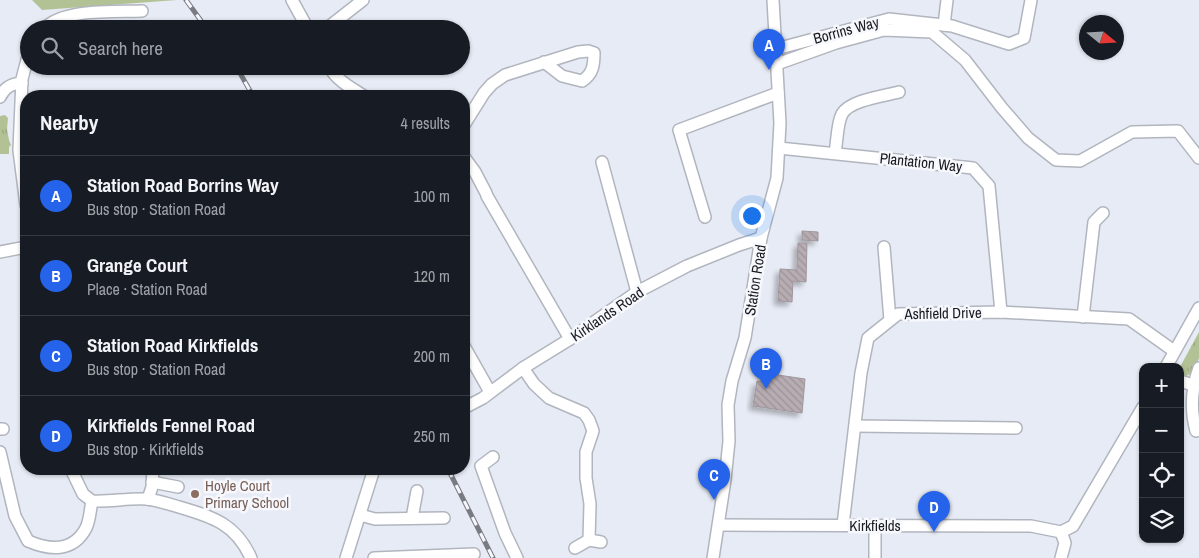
<!DOCTYPE html>
<meta charset="utf-8">
<style>
:root{--surface:#171b24;--page:#20242c;--text:#f1f3f6;--muted:#9ea1a6;--line:#363941;--accent:#2563eb}
body{margin:0;font-family:"Archivo Narrow",sans-serif;background:var(--page);color:var(--text)}
.controls{position:absolute;right:15px;bottom:15px;display:grid;overflow:hidden;border-radius:10px;box-shadow:0 1px 4px #0004}
.controls button{width:45px;height:45px;display:grid;place-items:center;padding:0;border:0;border-bottom:1px solid var(--line);background:var(--surface);color:var(--text);font:25px sans-serif}
.compass{position:absolute;left:1079px;top:15px;width:45px;height:45px;border-radius:50%;background:var(--surface);box-shadow:0 1px 4px #0004;rotate:108deg}
.you{position:absolute;left:751px;top:215px;width:18px;height:18px;margin:-12px;border:4px solid #fff;border-radius:50%;background:#1a73e8;box-shadow:0 0 0 8px #1a73e833}
.badge{display:grid;place-items:center;width:32px;height:32px;border-radius:50%;background:var(--accent);color:#fff;font-size:16px;font-weight:700}
.pin{position:absolute;translate:-50% -41px;filter:drop-shadow(0 1px 2px #0008)}
.pin::after{content:'';position:absolute;top:26px;width:18px;height:15px;background:inherit;clip-path:polygon(0 0,100% 0,50% 100%)}
.list{margin:0;padding:0;list-style:none}
h2{display:flex;justify-content:space-between;align-items:center;height:65px;margin:0;padding:0 20px;font-size:21px}
h2 small{font-size:16px;font-weight:400;color:var(--muted)}
.list li{display:grid;grid-template-columns:32px 1fr auto;gap:15px;align-items:center;box-sizing:border-box;height:80px;padding:0 20px;border-top:1px solid var(--line)}
.list b{display:block;font-size:19px;white-space:nowrap}
.list p{margin:0;font-size:16px;white-space:nowrap;color:var(--muted)}
.list em{font-size:16px;font-style:normal;color:var(--muted)}
.icon{flex:none;width:28px;height:28px;fill:none;stroke:currentColor;stroke-width:2;stroke-linecap:round;stroke-linejoin:round}
.map{position:relative;flex:none;width:1199px;height:558px;overflow:hidden}
.search{position:absolute;background:var(--surface);box-shadow:0 1px 4px #0004;left:20px;top:20px;width:450px;height:55px;display:flex;align-items:center;gap:12px;box-sizing:border-box;padding:0 18px;border-radius:28px;color:var(--muted);font-size:19px}
.panel{position:absolute;background:var(--surface);box-shadow:0 1px 4px #0004;left:20px;top:90px;width:450px;height:385px;border-radius:20px}
.map>svg:first-child{display:block}
.grass{fill:url(#grass-tufts)}
.garden{fill:#b3c294}
.building{fill:url(#building-back-hatch);stroke:#a0969d;filter:url(#shadow)}
.lines{fill:none;stroke-linecap:round;stroke-linejoin:round}
.minor-casing{stroke:#b1b5be;stroke-width:14}
.minor{stroke:#fff;stroke-width:11}
.rail-casing{stroke:#797b82;stroke-width:5}
.rail{stroke:#f6f8fe;stroke-width:3;stroke-dasharray:9;stroke-linecap:butt}
.education-dot{fill:#8d6e63;stroke:#f6f8fe;stroke-width:2}
.labels{text-anchor:middle;dominant-baseline:central;stroke-width:5;stroke-linejoin:round;paint-order:stroke}
.street-label{font-size:15px;fill:#191a1e;stroke:#f6f8fe}
.education-label{font-size:15px;fill:#785e54;stroke:#f6f8fe;text-anchor:start}
</style>
<div class="map">
<svg width="1199" height="558" viewBox="0 0 1199 558">
<defs>
<pattern id="grass-tufts" width="24" height="20" patternUnits="userSpaceOnUse" patternTransform="scale(1.25)"><rect width="24" height="20" fill="#b3c294"/><path d="M3 7l-1-3M5 7V3M7 7l1-3M15 17l-1-3M17 17v-4M19 17l1-3" fill="none" stroke="#99a67f"/></pattern>
<pattern id="building-back-hatch" width="6" height="6" patternUnits="userSpaceOnUse" patternTransform="scale(1.25)"><rect width="6" height="6" fill="#b6acb2"/><path d="M-1 5l2 2M0 0l6 6M5-1l2 2" fill="none" stroke="#9c9399"/></pattern>
<filter id="shadow"><feDropShadow dx="-4" dy="4" stdDeviation="2.5" flood-color="#0004"/></filter>
</defs>
<rect width="100%" height="100%" fill="#e7ebf5"/>
<g class="grass">
<path d="M5 115 8 118 7 129 9 140 11 145 9 147V154H0V116Z"/>
<path d="M1199 332V358L1193 373 1186 376 1180 373V367Z"/>
</g>
<path class="garden" d="M32 0H177L42 10Z"/>
<g class="building">
<path d="M802 231 818 232V241L802 240Z"/>
<path d="M798 243H807L806 282 793 281 792 302 778 301 780 269 797 270Z"/>
<path d="M765 368 779 371 778 375 805 379 802 413 753 406 757 381 763 382Z"/>
</g>
<g class="lines">
<defs>
<g id="minor">
<path d="M292 0 308 29"/>
<path d="M944 25 947 0"/>
<path d="M44 29C63 8 115 12 142 11"/>
<path d="M326 29 363 0"/>
<path d="M776 49 889 19 952 26 1009 44 1024 38 1031 0"/>
<path d="M777 64 836 43 884 30 932 32 965 60 1002 108 1028 138 1056 160 1080 161 1132 132 1178 131 1199 158"/>
<path d="M329 66C336 80 351 88 364 96"/>
<path d="M0 97C5 87 11 84 22 83"/>
<path d="M464 125 484 93 492 84 505 75 578 52 588 51 594 53C594 65 593 74 582 81L562 76 544 62"/>
<path d="M779 148 973 168 989 186 1001 312"/>
<path d="M835 153C837 143 837 123 842 114 850 100 884 96 899 92"/>
<path d="M464 157 475 172 486 193"/>
<path d="M602 162 637 292"/>
<path d="M487 196 570 339"/>
<path d="M26 205 19 150 22 79 29 52"/>
<path d="M705 217 679 130 778 93"/>
<path d="M884 247 890 320"/>
<path d="M0 252 26 247"/>
<path d="M1083 317 1094 222 1103 213"/>
<path d="M464 346 490 392"/>
<path d="M1166 367 1199 308"/>
<path d="M523 368 534 384 549 398 584 413 589 420 593 431 586 452V478L590 504 589 540"/>
<path d="M1180 381 1193 385"/>
<path d="M464 408 483 398 523 368 570 339 637 292 687 266 739 245 761 238"/>
<path d="M855 426 1016 428"/>
<path d="M0 429H3"/>
<path d="M1196 431C1190 409 1191 390 1199 368"/>
<path d="M0 452 15 516 28 541C49 550 73 553 86 528 90 520 90 510 92 501"/>
<path d="M493 457 481 466 505 533 517 558"/>
<path d="M71 469 83 494 92 501C110 502 128 498 146 499 157 500 169 504 179 507 213 517 236 524 251 558"/>
<path d="M152 482 178 487"/>
<path d="M148 499 152 487 153 469"/>
<path d="M360 515 375 519 444 518"/>
<path d="M412 518 417 491"/>
<path d="M719 525 1031 526 1061 532"/>
<path d="M843 525 861 373 868 338 898 314 1001 312 1129 319 1174 351"/>
<path d="M875 525V558"/>
<path d="M1061 532 1073 526 1143 407"/>
<path d="M1061 532 1065 543 1061 558"/>
<path d="M575 548 589 540 601 542"/>
<path d="M346 558 374 469"/>
<path d="M374 558 474 554"/>
<path d="M713 558 725 480 729 441 728 405 732 381 745 338 761 238 777 178 780 123 773 0"/>
</g>
</defs>
<use href="#minor" class="minor-casing"/>
<use href="#minor" class="minor"/>
<defs>
<g id="rail">
<path d="M186 0 207 29"/>
<path d="M236 66 253 96"/>
<path d="M448 469 493 558"/>
</g>
</defs>
<use href="#rail" class="rail-casing"/>
<use href="#rail" class="rail"/>
</g>
<circle class="education-dot" cx="195" cy="494" r="5"/>
<g class="labels">
<g class="street-label">
<text transform="translate(846 30) rotate(-15)">Borrins Way</text>
<text transform="translate(921 162) rotate(6)">Plantation Way</text>
<text transform="translate(755 280) rotate(-81)">Station Road</text>
<text transform="translate(943 313) rotate(-1)">Ashfield Drive</text>
<text transform="translate(607 314) rotate(-34)">Kirklands Road</text>
<text x="875" y="525">Kirkfields</text>
</g>
<g class="education-label">
<text x="205" y="485">Hoyle Court<tspan x="205" dy="17">Primary School</tspan></text>
</g>
</g>
</svg>
<div class="controls">
<button>+</button>
<button>−</button>
<button><svg class="icon" aria-label="locate" viewBox="0 0 24 24"><circle cx="12" cy="12" r="6"/><path d="M12 2v4M12 18v4M2 12h4M18 12h4"/></svg></button>
<button><svg class="icon" aria-label="layers" viewBox="0 0 24 24"><path d="M12 4l9 5-9 5-9-5zM3 14l9 5 9-5"/></svg></button>
</div>
<svg class="compass" viewBox="-18 -18 36 36"><path d="M0-13l5 13h-10z" fill="#e53935"/><path d="M0 13l5-13h-10z" fill="#9ea1a6"/></svg>
<div class="you"></div>
<div class="pin badge" style="left:769px;top:70px">A</div>
<div class="pin badge" style="left:766px;top:389px">B</div>
<div class="pin badge" style="left:714px;top:500px">C</div>
<div class="pin badge" style="left:934px;top:532px">D</div>
<div class="search"><svg class="icon" aria-label="search" viewBox="0 0 24 24"><circle cx="10" cy="10" r="6"/><path d="M15 15l6 6"/></svg>Search here</div>
<section class="panel">
<h2>Nearby<small>4 results</small></h2>
<ul class="list">
<li><span class="badge">A</span><div><b>Station Road Borrins Way</b><p>Bus stop · Station Road</p></div><em>100 m</em></li>
<li><span class="badge">B</span><div><b>Grange Court</b><p>Place · Station Road</p></div><em>120 m</em></li>
<li><span class="badge">C</span><div><b>Station Road Kirkfields</b><p>Bus stop · Station Road</p></div><em>200 m</em></li>
<li><span class="badge">D</span><div><b>Kirkfields Fennel Road</b><p>Bus stop · Kirkfields</p></div><em>250 m</em></li>
</ul>
</section>
</div>
